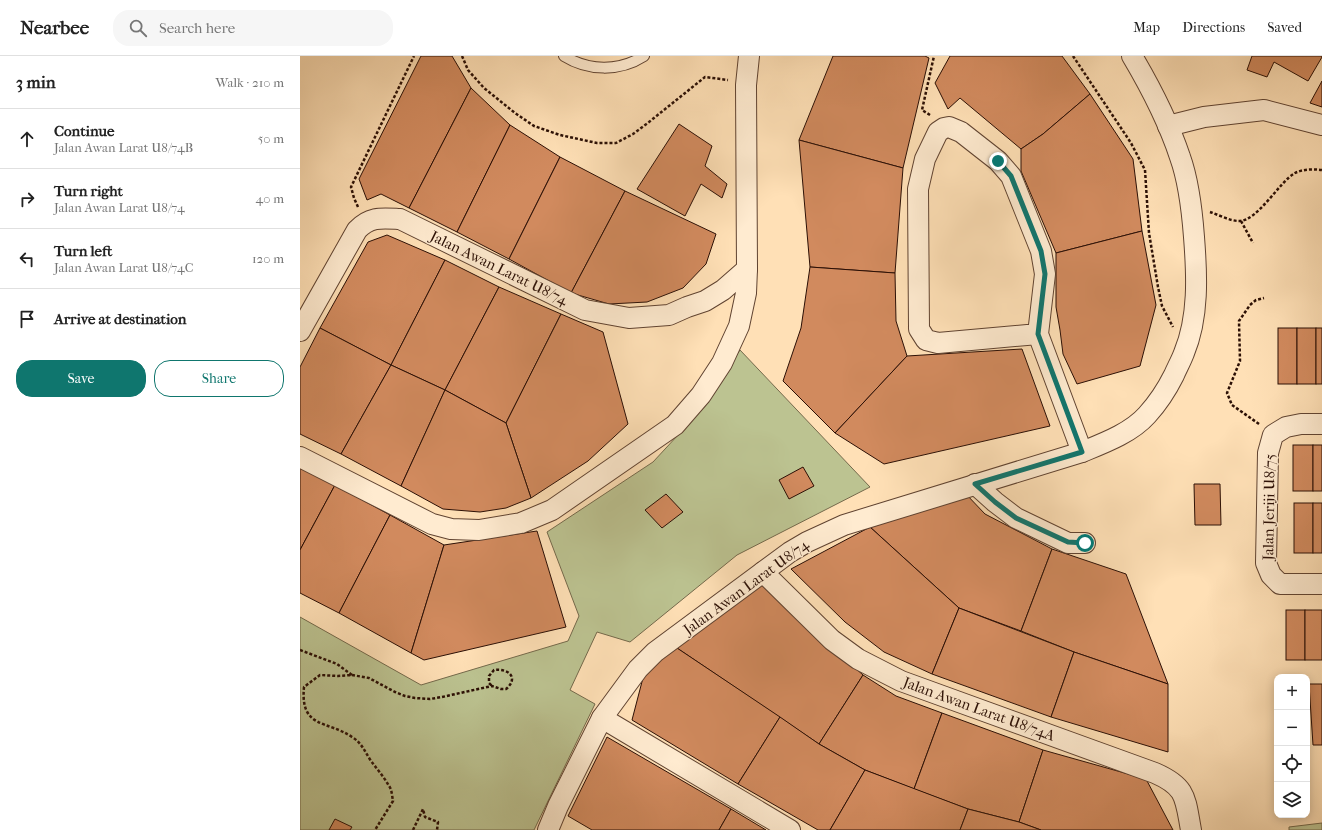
<!DOCTYPE html>
<meta charset="utf-8">
<style>
:root{--surface:#fff;--page:#f6f6f6;--text:#222;--muted:#767676;--line:#e0e0e0;--accent:#0f766e}
body{margin:0;font-family:"IM FELL French Canon",serif;background:var(--page);color:var(--text)}
.controls{position:absolute;right:12px;bottom:12px;display:grid;overflow:hidden;border-radius:8px;box-shadow:0 2px 10px #0003}
.controls button{width:36px;height:36px;display:grid;place-items:center;padding:0;border:0;border-bottom:1px solid var(--line);background:var(--surface);color:var(--text);font:20px sans-serif}
.stop{position:absolute;width:12px;height:12px;margin:-9px;border:3px solid #0f766e;border-radius:50%;background:#fff}
.stop.end{background:#0f766e;border-color:#fff;box-shadow:0 1px 4px #0008}
.list{margin:0;padding:0;list-style:none}
h2{display:flex;justify-content:space-between;align-items:center;height:52px;margin:0;padding:0 16px;font-size:17px}
h2 small{font-size:13px;font-weight:400;color:var(--muted)}
.list li{display:grid;grid-template-columns:26px 1fr auto;gap:12px;align-items:center;box-sizing:border-box;height:60px;padding:0 16px;border-top:1px solid var(--line)}
.list b{display:block;font-size:15px;white-space:nowrap}
.list p{margin:0;font-size:13px;white-space:nowrap;color:var(--muted)}
.list em{font-size:13px;font-style:normal;color:var(--muted)}
.actions{display:flex;gap:8px;padding:12px 16px}
.actions a{flex:1;padding:9px 0;border:1px solid var(--accent);border-radius:16px;text-align:center;font-size:14px;color:var(--accent)}
.actions .main{background:var(--accent);color:#fff}
.icon{flex:none;width:22px;height:22px;fill:none;stroke:currentColor;stroke-width:2;stroke-linecap:round;stroke-linejoin:round}
.map{position:relative;flex:none;width:1022px;height:774px;overflow:hidden}
header{display:flex;align-items:center;gap:24px;box-sizing:border-box;height:56px;padding:0 20px;background:var(--surface);border-bottom:1px solid var(--line)}
header strong{font-size:19px}
nav{display:flex;gap:22px;margin-inline-start:auto;font-size:14px}
.search{width:280px;height:36px;background:var(--page);display:flex;align-items:center;gap:10px;box-sizing:border-box;padding:0 14px;border-radius:16px;color:var(--muted);font-size:15px}
main{display:flex}
aside{flex:1;background:var(--surface)}
.map>svg:first-child{display:block}
.park{fill:#bcc391;stroke:#74694b}
.building{fill:#d18a5e;stroke:#2b0f05}
.lines{fill:none;stroke-linecap:round;stroke-linejoin:round}
.service-casing{stroke:#604331;stroke-width:12}
.minor-casing{stroke:#604331;stroke-width:22}
.path{stroke:#2b0f05;stroke-width:2.5;stroke-dasharray:3 2;stroke-linecap:butt}
.service{stroke:#ffebd0;stroke-width:10}
.minor{stroke:#ffebd0;stroke-width:20}
.route{stroke:#0f766e;stroke-width:5}
.labels{text-anchor:middle;dominant-baseline:central;stroke-width:3;stroke-linejoin:round;paint-order:stroke}
.street-label{font-size:15px;fill:#2b0f05;stroke:#ffebd0}
</style>
<header>
<strong>Nearbee</strong>
<div class="search"><svg class="icon" aria-label="search" viewBox="0 0 24 24"><circle cx="10" cy="10" r="6"/><path d="M15 15l6 6"/></svg>Search here</div>
<nav><a>Map</a><a>Directions</a><a>Saved</a></nav>
</header>
<main>
<aside>
<h2>3 min<small>Walk · 210 m</small></h2>
<ul class="list">
<li><svg class="icon" aria-label="ahead" viewBox="0 0 24 24"><path d="M12 20V5M6 11l6-6 6 6"/></svg><div><b>Continue</b><p>Jalan Awan Larat U8/74B</p></div><em>50 m</em></li>
<li><svg class="icon" aria-label="right" viewBox="0 0 24 24"><path d="M7 20v-9h11M14 6l5 5-5 5"/></svg><div><b>Turn right</b><p>Jalan Awan Larat U8/74</p></div><em>40 m</em></li>
<li><svg class="icon" aria-label="left" viewBox="0 0 24 24"><path d="M17 20v-9H6M10 6l-5 5 5 5"/></svg><div><b>Turn left</b><p>Jalan Awan Larat U8/74C</p></div><em>120 m</em></li>
<li><svg class="icon" aria-label="arrive" viewBox="0 0 24 24"><path d="M6 21V4h12l-3 4 3 4H6"/></svg><div><b>Arrive at destination</b></div></li>
</ul>
<div class="actions"><a class="main">Save</a><a>Share</a></div>
</aside>
<div class="map">
<svg width="1022" height="774" viewBox="0 0 1022 774">
<rect width="100%" height="100%" fill="#ffe0b6"/>
<filter id="stains"><feTurbulence type="fractalNoise" baseFrequency=".005" numOctaves="4"/><feColorMatrix values="0 0 0 0 .2 0 0 0 0 .09 0 0 0 0 .02 0 0 0 .5 -.17"/></filter>
<radialGradient id="worn" r=".72"><stop offset=".6" stop-color="#630" stop-opacity="0"/><stop offset="1" stop-color="#630" stop-opacity=".3"/></radialGradient>
<g class="park">
<path d="M440 294 570 431 437 499 330 586 297 576 270 634 295 648 234 774H0V561L121 629 268 585 279 560 247 476 353 406 391 365Z"/>
<path d="M1022 767V774H989V771Z"/>
</g>
<g class="building">
<path d="M121 0H152L171 32 109 152 81 138 67 144 59 123Z"/>
<path d="M533 0H625L629 2 603 112 499 84Z"/>
<path d="M650 0H762L790 38 743 78 721 93 660 42 648 53 635 27Z"/>
<path d="M952 0H1022V1L1008 25 974 6 967 21 947 14Z"/>
<path d="M1022 25V51L1010 47Z"/>
<path d="M171 32 210 69 157 176 109 152Z"/>
<path d="M790 38 833 103 842 175 756 197 721 115V93L743 78Z"/>
<path d="M379 68 412 90 405 110 427 128 422 142 401 128 385 160 337 133Z"/>
<path d="M210 69 260 101 209 203 157 176Z"/>
<path d="M499 84 603 112 595 217 510 211Z"/>
<path d="M260 101 325 135 271 237 209 203Z"/>
<path d="M325 135 416 178 406 208 383 232 347 246 309 248 271 237Z"/>
<path d="M842 175 856 249 840 310 777 328 763 298 760 274 756 251V197Z"/>
<path d="M87 179 145 204 91 309 20 272 68 186Z"/>
<path d="M145 204 199 231 145 334 91 309Z"/>
<path d="M510 211 595 217 596 265 607 300 535 377 483 325 501 272Z"/>
<path d="M199 231 261 258 206 367 145 334Z"/>
<path d="M261 258 303 276 328 368 288 405 231 442 206 367Z"/>
<path d="M20 272 91 309 41 398 0 378V311Z"/>
<rect x="978" y="272" width="19" height="56"/>
<rect x="997" y="272" width="19" height="56"/>
<rect x="1016" y="272" width="6" height="56"/>
<path d="M722 293 750 370 584 408 535 377 607 300Z"/>
<path d="M91 309 145 334 101 430 41 398Z"/>
<path d="M145 334 206 367 231 442 206 452 180 456 143 453 101 430Z"/>
<rect x="993" y="389" width="20" height="46"/>
<rect x="1013" y="389" width="9" height="46"/>
<path d="M0 410 35 429 0 494Z"/>
<path d="M503 411 514 430 489 443 479 424Z"/>
<path d="M894 428H920L921 469H895Z"/>
<path d="M35 429 90 459 39 557 0 537V494Z"/>
<path d="M665 437 685 458 752 493 721 575 659 552 570 471Z"/>
<path d="M366 438 383 456 362 472 345 454Z"/>
<rect x="994" y="447" width="19" height="50"/>
<rect x="1013" y="447" width="9" height="50"/>
<path d="M90 459 144 489 111 597 39 557Z"/>
<path d="M570 471 659 552 632 618 584 596 545 566 491 513Z"/>
<path d="M237 475 266 571 124 604 111 597 144 489Z"/>
<path d="M752 493 826 518 868 628 774 596 721 575Z"/>
<path d="M460 527 563 619 519 688 374 590Z"/>
<path d="M659 552 774 596 751 661 632 618Z"/>
<rect x="986" y="554" width="19" height="50"/>
<rect x="1005" y="554" width="17" height="50"/>
<path d="M374 590 480 661 438 728 332 664 344 618Z"/>
<path d="M774 596 868 628V696L751 661Z"/>
<path d="M563 619 596 640 642 657 614 733 565 714 519 688Z"/>
<path d="M1009 628H1022V689H1013Z"/>
<path d="M642 657 743 694 719 766 668 753 614 733Z"/>
<path d="M480 661 519 688 565 714 530 774H518L438 728Z"/>
<path d="M307 681 431 753 419 774H292L268 760Z"/>
<path d="M743 694 846 723 873 774H741L719 766Z"/>
<path d="M565 714 668 753 660 774H530Z"/>
<path d="M431 753 466 774H419Z"/>
<path d="M668 753 719 766 741 774H660Z"/>
<path d="M35 763 52 771 50 774H29Z"/>
</g>
<g class="lines">
<defs>
<path id="service" d="M264 0C288 15 319 16 344 0"/>
<g id="minor">
<path d="M868 70 904 61 964 54 1022 69"/>
<path d="M447 213 446 29 449 0"/>
<path d="M0 275 57 174C70 160 82 162 100 163L285 254 329 262 369 259 387 251 405 245 423 234 447 213 446 237 439 270 422 307 401 339 375 369 252 454 221 467 179 474 151 473 132 468 0 401"/>
<path d="M738 278 638 287 626 284 619 273 618 133 625 103 638 76 644 72 649 71 661 76 698 105 711 120 741 195 745 218 738 278 782 396"/>
<path d="M1022 368H1001L986 371 973 379 968 397 966 507 971 519 980 528H1022"/>
<path d="M675 428 695 446 716 462 768 487H785"/>
<path d="M463 516 532 584 558 603 601 625 855 717C887 731 885 742 891 774"/>
<path d="M302 662 490 774"/>
<path d="M248 774 258 750 302 662 338 613 355 596 490 496 507 486 544 469 782 396C804 387 831 377 847 359 858 347 867 333 874 319 877 312 881 305 884 297 899 261 897 219 894 181 892 154 889 126 880 101 868 65 851 32 832 0"/>
</g>
</defs>
<use href="#service" class="service-casing"/>
<use href="#minor" class="minor-casing"/>
<g class="path">
<path d="M162 0 168 14 184 32 215 57 234 70 260 79 297 87H316L333 78 349 66 405 21 428 24"/>
<path d="M773 0 831 87 845 114 849 177 858 231 862 250 873 271"/>
<path d="M630 59 622 54 634 0"/>
<path d="M58 151 54 142 51 131 114 0"/>
<path d="M910 156C919 159 930 165 939 165 958 165 979 126 995 117 1003 113 1013 113 1022 114"/>
<path d="M941 165 953 187"/>
<path d="M959 368 932 349 927 337 940 305 939 265 950 249 956 244 964 242"/>
<path d="M0 594 37 608 52 619 38 620 20 619 4 631C0 673 27 664 52 681 62 687 65 696 71 705 77 713 84 721 89 730 92 734 92 740 93 745L75 774"/>
<path d="M52 619 69 622 95 636 105 640 115 642 130 643 142 641 192 630 201 633H206C219 622 209 612 194 614L189 620V627L192 630"/>
<path d="M113 774 123 753 125 761 138 766 137 774"/>
</g>
<use href="#service" class="service"/>
<use href="#minor" class="minor"/>
</g>
<g class="lines">
<path class="route" d="M698 105 711 120 741 195 745 218 738 278 782 396 675 428 695 446 716 462 768 486 785 487"/>
</g>
<g class="labels">
<g class="street-label">
<text transform="translate(199 212) rotate(26)">Jalan Awan Larat U8/74</text>
<text transform="translate(969 451) rotate(-89)">Jalan Jeriji U8/75</text>
<text transform="translate(446 531) rotate(-36)">Jalan Awan Larat U8/74</text>
<text transform="translate(679 653) rotate(20)">Jalan Awan Larat U8/74A</text>
</g>
</g>
<rect width="100%" height="100%" filter="url(#stains)"/>
<rect width="100%" height="100%" fill="url(#worn)"/>
</svg>
<div class="controls">
<button>+</button>
<button>−</button>
<button><svg class="icon" aria-label="locate" viewBox="0 0 24 24"><circle cx="12" cy="12" r="6"/><path d="M12 2v4M12 18v4M2 12h4M18 12h4"/></svg></button>
<button><svg class="icon" aria-label="layers" viewBox="0 0 24 24"><path d="M12 4l9 5-9 5-9-5zM3 14l9 5 9-5"/></svg></button>
</div>
<div class="stop" style="left:785px;top:487px"></div>
<div class="stop end" style="left:698px;top:105px"></div>
</div>
</main>
